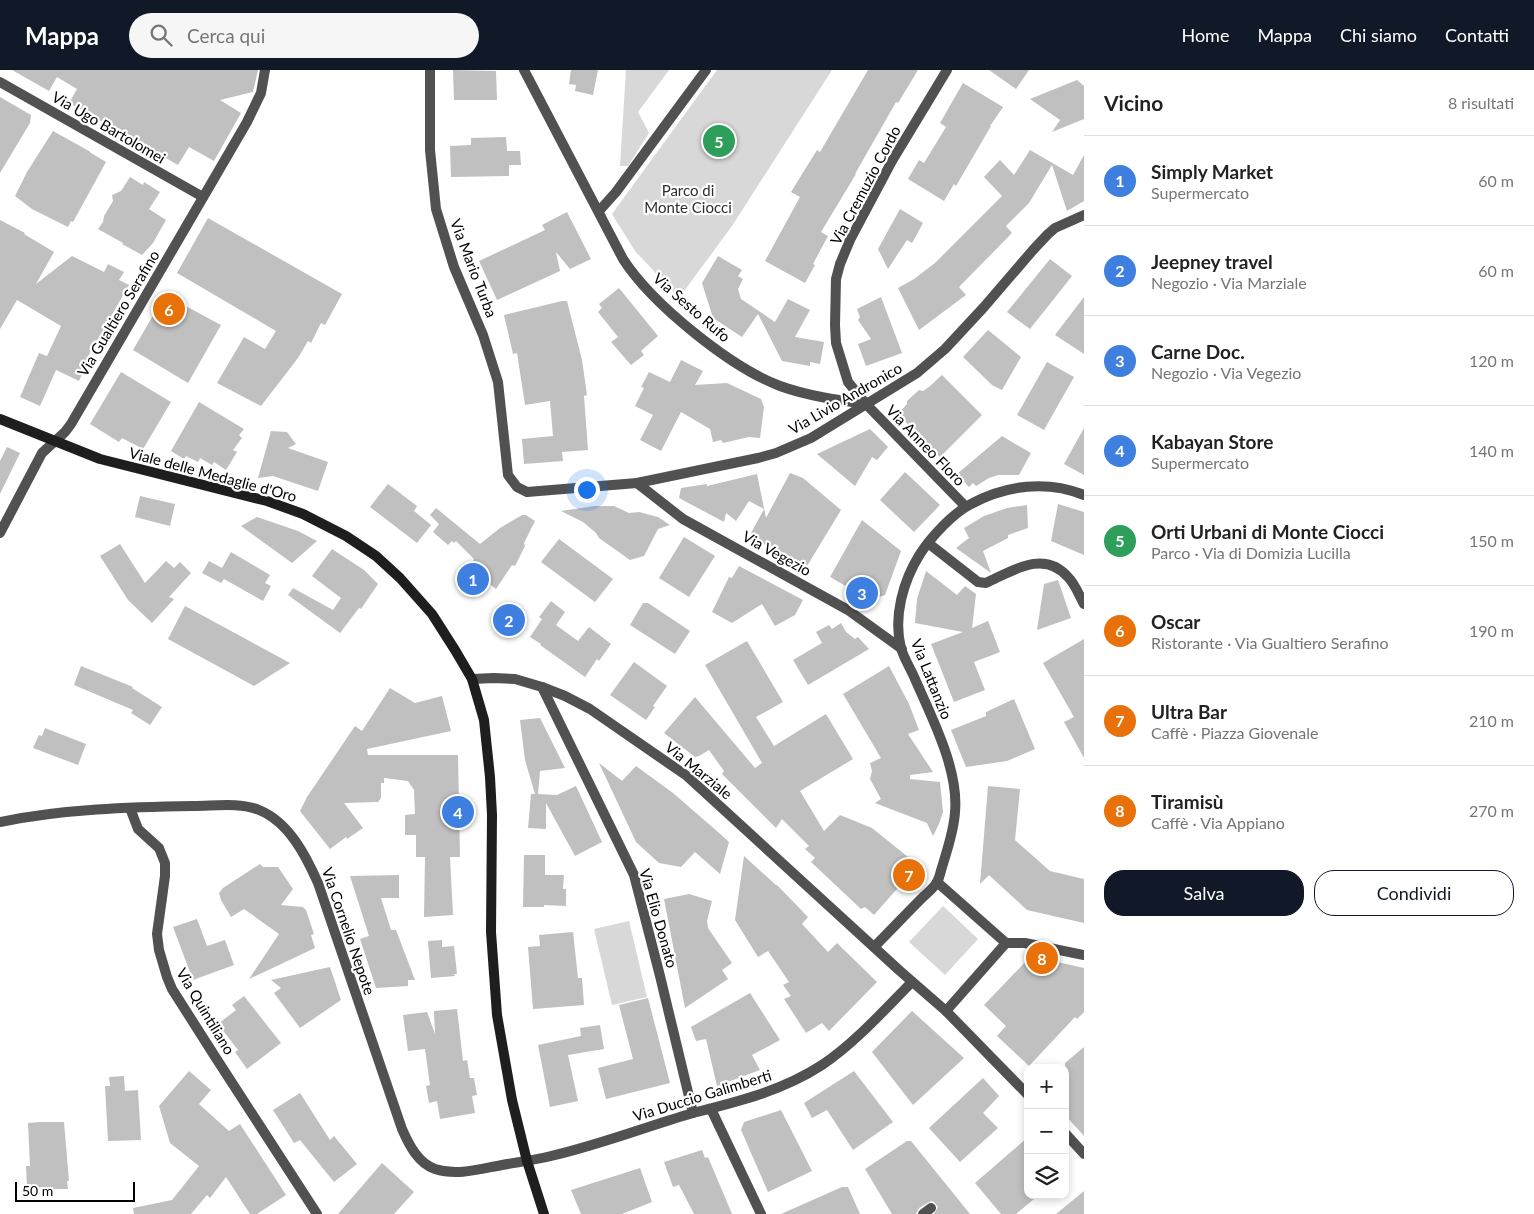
<!DOCTYPE html>
<html lang="it">
<meta charset="utf-8">
<style>
:root{--surface:#fff;--page:#f6f6f6;--text:#222;--muted:#767676;--line:#e0e0e0;--accent:#111827}
body{margin:0;font-family:Lato,sans-serif;background:var(--page);color:var(--text)}
.controls{position:absolute;right:15px;bottom:15px;display:grid;overflow:hidden;border-radius:10px;box-shadow:0 2px 8px #0003}
.controls button{width:45px;height:45px;display:grid;place-items:center;padding:0;border:0;border-bottom:1px solid var(--line);background:var(--surface);color:var(--text);font:25px sans-serif}
.scale{position:absolute;left:15px;bottom:12px;width:120px;box-sizing:border-box;padding-left:5px;border:2px solid #000;border-top:0;font-size:14px;line-height:18px;white-space:nowrap;color:#000;-webkit-text-stroke:4px #fff;paint-order:stroke}
.you{position:absolute;left:586px;top:419px;width:18px;height:18px;margin:-12px;border:4px solid #fff;border-radius:50%;background:#1a73e8;box-shadow:0 0 0 8px #1a73e833}
.badge{display:grid;place-items:center;width:32px;height:32px;border-radius:50%;background:var(--accent);color:#fff;font-size:16px;font-weight:700}
.pin{position:absolute;translate:-50% -50%;border:2px solid #fff;box-shadow:0 1px 5px #0006}
.list{margin:0;padding:0;list-style:none}
h2{display:flex;justify-content:space-between;align-items:center;height:65px;margin:0;padding:0 20px;font-size:21px}
h2 small{font-size:16px;font-weight:400;color:var(--muted)}
.list li{display:grid;grid-template-columns:32px 1fr auto;gap:15px;align-items:center;box-sizing:border-box;height:90px;padding:0 20px;border-top:1px solid var(--line)}
.list b{display:block;font-size:19px;white-space:nowrap}
.list p{margin:0;font-size:16px;white-space:nowrap;color:var(--muted)}
.list em{font-size:16px;font-style:normal;color:var(--muted)}
.actions{display:flex;gap:10px;padding:15px 20px}
.actions a{flex:1;padding:11px 0;border:1px solid var(--accent);border-radius:20px;text-align:center;font-size:18px;color:var(--accent)}
.actions .main{background:var(--accent);color:#fff}
.icon{flex:none;width:28px;height:28px;fill:none;stroke:currentColor;stroke-width:2;stroke-linecap:round;stroke-linejoin:round}
.map{position:relative;flex:none;width:1084px;height:1144px;overflow:hidden}
header{display:flex;align-items:center;gap:30px;box-sizing:border-box;height:70px;padding:0 25px;background:var(--accent);color:#fff}
header strong{font-size:24px}
nav{display:flex;gap:28px;margin-inline-start:auto;font-size:18px}
.search{width:350px;height:45px;background:var(--page);display:flex;align-items:center;gap:12px;box-sizing:border-box;padding:0 18px;border-radius:28px;color:var(--muted);font-size:19px}
main{display:flex}
aside{flex:1;background:var(--surface)}
.map>svg:first-child{display:block}
.green{fill:#d8d8d8}
.building{fill:#c0c0c0}
.lines{fill:none;stroke-linecap:round;stroke-linejoin:round}
.minor{stroke:#515151;stroke-width:10}
.tertiary{stroke:#515151;stroke-width:10}
.secondary{stroke:#1e1e1e;stroke-width:10}
.labels{text-anchor:middle;dominant-baseline:central;stroke-width:4.5;stroke-linejoin:round;paint-order:stroke}
.street-label{font-size:15px;fill:#000;stroke:#fff}
.park-label{font-size:15px;fill:#2f2f2f;stroke:#fff}
</style>
<header>
<strong>Mappa</strong>
<div class="search"><svg class="icon" aria-label="search" viewBox="0 0 24 24"><circle cx="10" cy="10" r="6"/><path d="M15 15l6 6"/></svg>Cerca qui</div>
<nav><a>Home</a><a>Mappa</a><a>Chi siamo</a><a>Contatti</a></nav>
</header>
<main>
<div class="map">
<svg width="1084" height="1144" viewBox="0 0 1084 1144">
<rect width="100%" height="100%" fill="#fff"/>
<g class="green">
<path d="M626 0H669L638 42 649 63 628 96H620Z"/>
<path d="M717 0H832L732 156 679 228 635 181 612 144Z"/>
<path d="M943 836 978 869 945 905 909 872Z"/>
<path d="M629 851 647 927 612 935 594 859Z"/>
</g>
<g class="building">
<path d="M12 0H258L253 22 220 30 241 43 214 91 189 77 178 95 69 33 77 19 57 7 49 21Z"/>
<path d="M453 0 496 1 497 30H454Z"/>
<path d="M571 0H598L593 25 575 21 576 15 569 14Z"/>
<path d="M868 0H918L898 33 896 32 855 104H856L821 162 828 166 813 194 815 195 805 213 765 191 800 127 791 122 817 80 820 82Z"/>
<path d="M989 0H1029L1016 19Z"/>
<path d="M1077 10 1084 16V49L1052 62 1060 50 1030 29Z"/>
<path d="M963 13 1003 37 990 56H991L956 116 954 114 944 131 908 109 919 90 924 93 946 57 940 53Z"/>
<path d="M0 27 31 45 30 53 0 103Z"/>
<path d="M53 61 89 81 91 83 106 92 73 152 71 151 68 157 32 139 15 126 27 102Z"/>
<path d="M506 67 507 81H520L521 95H509V106L451 107 450 76 471 75V68Z"/>
<path d="M1030 80 1073 105 1084 85V131L1067 141 1052 95 1029 133 1006 156 1012 163 959 217 966 225 919 260 898 218 914 209 935 193 1002 126 984 107 1000 90 1014 105Z"/>
<path d="M130 107 143 115 144 112 160 122 149 139 166 150 153 173 142 185 122 174 123 173 98 159 103 152 104 146 113 131 112 125 121 121Z"/>
<path d="M900 139 923 153 912 173 907 170 888 199 878 179Z"/>
<path d="M567 142 591 189 570 199 556 182 560 201 497 230 479 191 545 160 542 155Z"/>
<path d="M208 148 342 224 325 255 321 253 311 273 308 271 298 288 261 336 217 313 244 267 265 279 276 261 177 203Z"/>
<path d="M0 150 25 163 24 164 54 182 36 214 72 186 104 202 108 194 124 202 119 210 129 215 83 295 86 296 79 311 56 300 40 336 20 327 39 283 47 286 61 256 17 230 0 259Z"/>
<path d="M718 186 742 200 738 206 743 209 738 219 741 229 775 252 788 229 810 240 795 267 824 272 820 294 810 292V296L782 291 758 244 742 267 713 248 702 213Z"/>
<path d="M1050 189 1072 206 1030 259 1007 242Z"/>
<path d="M619 218 658 266 641 281 644 285 631 295 611 272 618 267 598 242 602 238 599 234Z"/>
<path d="M165 225 221 255 188 313 133 280Z"/>
<path d="M881 227 902 283 866 296 858 274 871 269 858 250 860 247 857 239Z"/>
<path d="M1084 227V284L1055 265Z"/>
<path d="M562 231H567L582 290 587 325 584 326 588 380 562 382 563 391 524 394 522 369 553 366 550 331 525 335 517 283 513 284 504 245Z"/>
<path d="M988 260 1021 287 1002 320 992 315 963 287Z"/>
<path d="M681 290 703 301 695 315 727 313 761 329 764 337 760 368 749 367 723 373 721 370 713 372 710 359 681 342 661 381 640 370 653 345 635 336 644 318 641 317 649 302 670 312Z"/>
<path d="M1047 292 1074 307 1044 360 1017 345Z"/>
<path d="M121 302 171 332 143 379 122 368 119 372 90 354Z"/>
<path d="M942 305 982 345 940 387 898 344 907 334V331L919 320 923 321 929 317Z"/>
<path d="M199 332 244 359 239 365 242 368 233 380 237 382 226 400 214 392 212 395 200 388 198 392 186 386 184 389 171 381Z"/>
<path d="M1084 358V405L1064 394Z"/>
<path d="M870 359 888 377 877 390 872 387 855 416 817 384Z"/>
<path d="M271 361 287 362 296 374 288 378 328 392 318 421 273 406 258 408Z"/>
<path d="M1002 366 1031 383 1019 405H998L989 408 976 416 973 413 969 417 957 404Z"/>
<path d="M7 377 20 383 0 424V391Z"/>
<path d="M905 402 940 435 914 462 880 430Z"/>
<path d="M790 403 803 408 841 440 807 496 754 469 756 466 751 463 764 439 749 431 736 451 726 443 724 452 679 428 681 418 707 414V416L757 404 766 448Z"/>
<path d="M388 414 417 436 414 441 431 455 417 473 370 437Z"/>
<path d="M140 426 175 434 170 456 135 447Z"/>
<path d="M1058 434 1084 442V485L1051 471Z"/>
<path d="M1027 435 1028 458 1008 465V468L983 481 991 503 956 478 969 468 964 458 984 446 1007 438Z"/>
<path d="M594 436H614L629 443 639 442 658 447 670 455 658 459 644 486 630 490 599 468 596 463 583 452 561 441Z"/>
<path d="M436 438 480 474 500 458 522 445H526L535 451 524 473 525 476 515 496 512 495 496 519 470 498 474 489 456 471 454 473 452 471 448 475 433 462 439 454 430 445Z"/>
<path d="M257 447 298 461 317 471 292 493 241 456Z"/>
<path d="M862 450 901 481 885 525 870 530 830 507Z"/>
<path d="M684 467 715 486 689 527 659 508Z"/>
<path d="M559 469 613 509 595 532 541 492Z"/>
<path d="M120 474 145 513 166 491 174 498 180 492 191 503 169 527 174 529 152 553 128 530 100 486Z"/>
<path d="M332 479 364 500 378 514 361 539 359 538 340 563 288 525 293 518 333 540 341 528 312 506Z"/>
<path d="M231 482 270 505 265 513 271 516 263 531 224 509 221 513 202 503 209 491 222 498Z"/>
<path d="M739 496 803 530 795 545 775 556 762 534 732 553 712 542 729 507 732 508Z"/>
<path d="M926 501 957 525 965 516 976 524 972 558 988 551 1000 582 974 592 985 620 954 632 931 574 963 562 915 553 917 529Z"/>
<path d="M1058 510 1071 548 1037 560 1044 514Z"/>
<path d="M551 531 565 542 556 555 578 571 589 557 611 574 599 591 597 589 585 607 540 575 541 574 530 567 542 549 539 547Z"/>
<path d="M643 533H648L690 561 675 584 630 555Z"/>
<path d="M185 536 290 593 254 616 168 569Z"/>
<path d="M841 553 846 562 855 569 858 567 869 579 808 615 793 590 822 573 816 562 829 555 832 559Z"/>
<path d="M1084 569V688L1064 652 1074 647 1043 593Z"/>
<path d="M747 571 783 632 756 647 774 676 826 644 853 689 800 721 824 761 840 745 872 758 918 795 874 845 865 837 861 839 811 792 815 788 805 779 809 776 782 749 776 758 722 704 724 701 709 680 699 686 695 687 664 663 695 627 755 698 762 693 705 595Z"/>
<path d="M634 592 667 616 653 636 655 637 646 650 610 625Z"/>
<path d="M81 596 133 617 132 618 162 637 150 655 131 643 133 640 74 615Z"/>
<path d="M889 596 909 634 919 660 908 664 933 702 910 705V709L940 712 943 742 939 754 933 766 927 753 875 733 881 729 870 709 872 701 870 693 881 688 843 624Z"/>
<path d="M390 618 415 633 442 626 451 661 367 679 368 685H458L460 787H450L453 845 424 847 425 787H416V765H405V745L415 744 414 720 408 711 384 708V713H381V728L378 732 344 733 363 758 347 769 346 767 330 779 300 741 307 727 355 656 362 661Z"/>
<path d="M1014 629 1035 679 1007 691 966 697 951 660 986 646V642Z"/>
<path d="M540 648 565 698 540 701 538 724 557 725 576 716 602 772 575 786 546 733V759L528 758 531 724H535L525 690 520 650Z"/>
<path d="M45 658 86 674 78 695 33 678 39 665 42 666Z"/>
<path d="M599 693 622 711 636 696 673 723 718 762 729 772 720 804 695 782 681 797 659 793 636 772Z"/>
<path d="M988 716 1020 719 1015 770 1050 801 1084 809V853L1027 840 989 805 980 814Z"/>
<path d="M524 785H545V805H564L563 819H566V836L544 835V837H523Z"/>
<path d="M744 786 776 815H777L808 847 802 854 828 882 837 873 877 912 829 961 822 953 806 963 784 929 791 926 783 915 789 912 768 881 758 887 735 850Z"/>
<path d="M260 794 263 797H278L293 819 281 835 303 837 306 840 314 864 311 865 315 878 249 909 279 864 244 839 231 847 221 830 219 823 223 818Z"/>
<path d="M399 805V828H381L391 860H396L415 910H408V916L376 918 360 869 369 866 350 806Z"/>
<path d="M689 824 712 831 707 851 708 858 732 893 722 900 728 909 685 938 664 829Z"/>
<path d="M197 849 207 876 225 870 234 895 193 910 173 857Z"/>
<path d="M573 862 578 908H582L584 935 533 939 528 877 540 876 539 865Z"/>
<path d="M442 870V877L454 876 457 904H454L455 906 431 908 428 871Z"/>
<path d="M1031 886 1084 898V942L1077 949 1075 947 1029 996 997 966 1006 956 984 935Z"/>
<path d="M330 897 341 930 300 958 274 923 281 918 271 910Z"/>
<path d="M750 923 780 970 752 985 760 1000 717 1016 706 969 696 971 691 957Z"/>
<path d="M244 926 281 973 247 999 235 982 238 980 218 954 236 940 232 935Z"/>
<path d="M648 928 670 1013 606 1029 598 998 633 989 619 935Z"/>
<path d="M457 939 463 991 467 990 470 1008H474L477 1025 472 1026 475 1043 440 1049 437 1031 429 1033 426 1016 430 1015 425 979 408 981 403 945 427 942 435 964 434 941Z"/>
<path d="M912 941 964 988 913 1035 872 982Z"/>
<path d="M600 955 604 979 568 985 578 1031 550 1037 538 975 581 966 580 958Z"/>
<path d="M1084 977V1066L1065 1045V993Z"/>
<path d="M189 1001 211 1020 199 1034 229 1061 240 1054 286 1125 257 1144H250L226 1107 210 1128 207 1125 191 1144H134L133 1138 172 1130 199 1096 170 1073 159 1036Z"/>
<path d="M854 1001 893 1052 853 1080 827 1040 812 1048 804 1033Z"/>
<path d="M124 1006 125 1021 138 1020 141 1070 108 1071 105 1016H110L109 1007Z"/>
<path d="M983 1008 999 1026 983 1043 998 1058 960 1092 929 1058Z"/>
<path d="M300 1023 330 1070 334 1066 357 1094 334 1112 300 1070 294 1073 273 1040Z"/>
<path d="M781 1040 812 1101 768 1122 741 1060 744 1052Z"/>
<path d="M40 1052H64L69 1111H67L68 1119H53V1117L27 1118 26 1096H30L28 1053Z"/>
<path d="M1028 1067V1125H1039L1016 1144H1001L975 1113Z"/>
<path d="M907 1071H911L970 1144H934L938 1137 934 1132 931 1131 919 1138 916 1144H892L865 1099Z"/>
<path d="M702 1080 705 1088 708 1087 732 1144H694L679 1115 673 1117 664 1092Z"/>
<path d="M382 1093 414 1122 394 1144H338Z"/>
<path d="M640 1098 652 1132 622 1144H581L571 1120Z"/>
<path d="M842 1117H848L860 1144H781Z"/>
<path d="M1084 1121V1144H1056Z"/>
</g>
<g class="lines">
<g class="minor">
<path d="M430 0V80L436 139 454 197 483 265 498 312 508 405 517 417 527 422 637 413 758 388 776 383 811 368 917 303 945 279 984 237 1033 180 1048 164 1055 158 1084 145"/>
<path d="M524 0 623 189C652 234 730 297 780 316 808 326 837 330 866 334"/>
<path d="M947 0 892 91 850 170 840 194 836 209 835 255 836 273 848 312 866 334 965 436"/>
<path d="M0 12 203 127"/>
<path d="M599 141 616 122 706 0"/>
<path d="M637 413 683 449 848 540 902 579"/>
<path d="M0 463 42 383 65 362 71 354 247 52 261 23 265 0"/>
<path d="M928 473 978 512 986 513C1012 501 1044 479 1068 507 1075 514 1079 525 1084 534"/>
<path d="M130 738 138 759 159 778 165 793V806L157 864 159 880 167 907 172 919 214 985 317 1144"/>
<path d="M0 752C63 739 130 737 194 736 214 736 240 732 259 740 289 752 306 786 318 813L402 1059C409 1075 418 1093 435 1099 457 1106 480 1099 502 1095 519 1092 535 1090 551 1086 599 1075 645 1057 693 1043"/>
<path d="M937 812 1006 873"/>
<path d="M1006 873H1025L1084 885"/>
<path d="M874 877C890 861 906 844 922 828 927 823 934 818 937 812 940 807 941 799 943 794 948 777 954 760 955 742 959 700 932 648 915 609 911 599 904 589 901 578 893 547 903 511 920 484 931 467 953 443 971 434 1006 415 1047 410 1084 425"/>
<path d="M946 941 1006 873"/>
<path d="M711 1039 761 1144"/>
<path d="M923 1144 931 1138"/>
</g>
<g class="tertiary">
<path d="M472 609 494 608 515 609 542 617 565 626 590 639 687 706 900 901 946 941 1028 1025"/>
<path d="M542 617 634 805 660 906 693 1043C737 1032 782 1021 822 995 855 973 884 940 912 912"/>
<path d="M1065 1063 1084 1084"/>
</g>
<path class="secondary" d="M0 349 100 389 267 431 303 444 346 466 376 486 400 508 432 544 455 580 472 609 484 650 490 707 492 745 491 862 497 945 512 1030 527 1091 544 1144"/>
</g>
<g class="labels">
<g class="street-label">
<text transform="translate(109 57) rotate(30)">Via Ugo Bartolomei</text>
<text transform="translate(865 115) rotate(-62)">Via Cremuzio Cordo</text>
<text transform="translate(474 198) rotate(69)">Via Mario Turba</text>
<text transform="translate(692 237) rotate(41)">Via Sesto Rufo</text>
<text transform="translate(118 243) rotate(-59)">Via Gualtiero Serafino</text>
<text transform="translate(845 328) rotate(-30)">Via Livio Andronico</text>
<text transform="translate(926 375) rotate(46)">Via Anneo Floro</text>
<text transform="translate(213 404) rotate(15)">Viale delle Medaglie d'Oro</text>
<text transform="translate(777 483) rotate(29)">Via Vegezio</text>
<text transform="translate(932 609) rotate(68)">Via Lattanzio</text>
<text transform="translate(699 700) rotate(39)">Via Marziale</text>
<text transform="translate(659 848) rotate(74)">Via Elio Donato</text>
<text transform="translate(349 861) rotate(71)">Via Cornelio Nepote</text>
<text transform="translate(206 941) rotate(59)">Via Quintiliano</text>
<text transform="translate(702 1025) rotate(-17)">Via Duccio Galimberti</text>
</g>
<g class="park-label">
<text x="688" y="120">Parco di<tspan x="688" dy="17">Monte Ciocci</tspan></text>
</g>
</g>
</svg>
<div class="controls">
<button>+</button>
<button>−</button>
<button><svg class="icon" aria-label="layers" viewBox="0 0 24 24"><path d="M12 4l9 5-9 5-9-5zM3 14l9 5 9-5"/></svg></button>
</div>
<div class="scale">50 m</div>
<div class="you"></div>
<div class="pin badge" style="left:473px;top:509px;background:#3f7fe0">1</div>
<div class="pin badge" style="left:509px;top:550px;background:#3f7fe0">2</div>
<div class="pin badge" style="left:862px;top:523px;background:#3f7fe0">3</div>
<div class="pin badge" style="left:458px;top:742px;background:#3f7fe0">4</div>
<div class="pin badge" style="left:719px;top:71px;background:#2e9e5b">5</div>
<div class="pin badge" style="left:169px;top:239px;background:#e8710a">6</div>
<div class="pin badge" style="left:909px;top:805px;background:#e8710a">7</div>
<div class="pin badge" style="left:1042px;top:888px;background:#e8710a">8</div>
</div>
<aside>
<h2>Vicino<small>8 risultati</small></h2>
<ul class="list">
<li><span class="badge" style="background:#3f7fe0">1</span><div><b>Simply Market</b><p>Supermercato</p></div><em>60 m</em></li>
<li><span class="badge" style="background:#3f7fe0">2</span><div><b>Jeepney travel</b><p>Negozio · Via Marziale</p></div><em>60 m</em></li>
<li><span class="badge" style="background:#3f7fe0">3</span><div><b>Carne Doc.</b><p>Negozio · Via Vegezio</p></div><em>120 m</em></li>
<li><span class="badge" style="background:#3f7fe0">4</span><div><b>Kabayan Store</b><p>Supermercato</p></div><em>140 m</em></li>
<li><span class="badge" style="background:#2e9e5b">5</span><div><b>Orti Urbani di Monte Ciocci</b><p>Parco · Via di Domizia Lucilla</p></div><em>150 m</em></li>
<li><span class="badge" style="background:#e8710a">6</span><div><b>Oscar</b><p>Ristorante · Via Gualtiero Serafino</p></div><em>190 m</em></li>
<li><span class="badge" style="background:#e8710a">7</span><div><b>Ultra Bar</b><p>Caffè · Piazza Giovenale</p></div><em>210 m</em></li>
<li><span class="badge" style="background:#e8710a">8</span><div><b>Tiramisù</b><p>Caffè · Via Appiano</p></div><em>270 m</em></li>
</ul>
<div class="actions"><a class="main">Salva</a><a>Condividi</a></div>
</aside>
</main>
